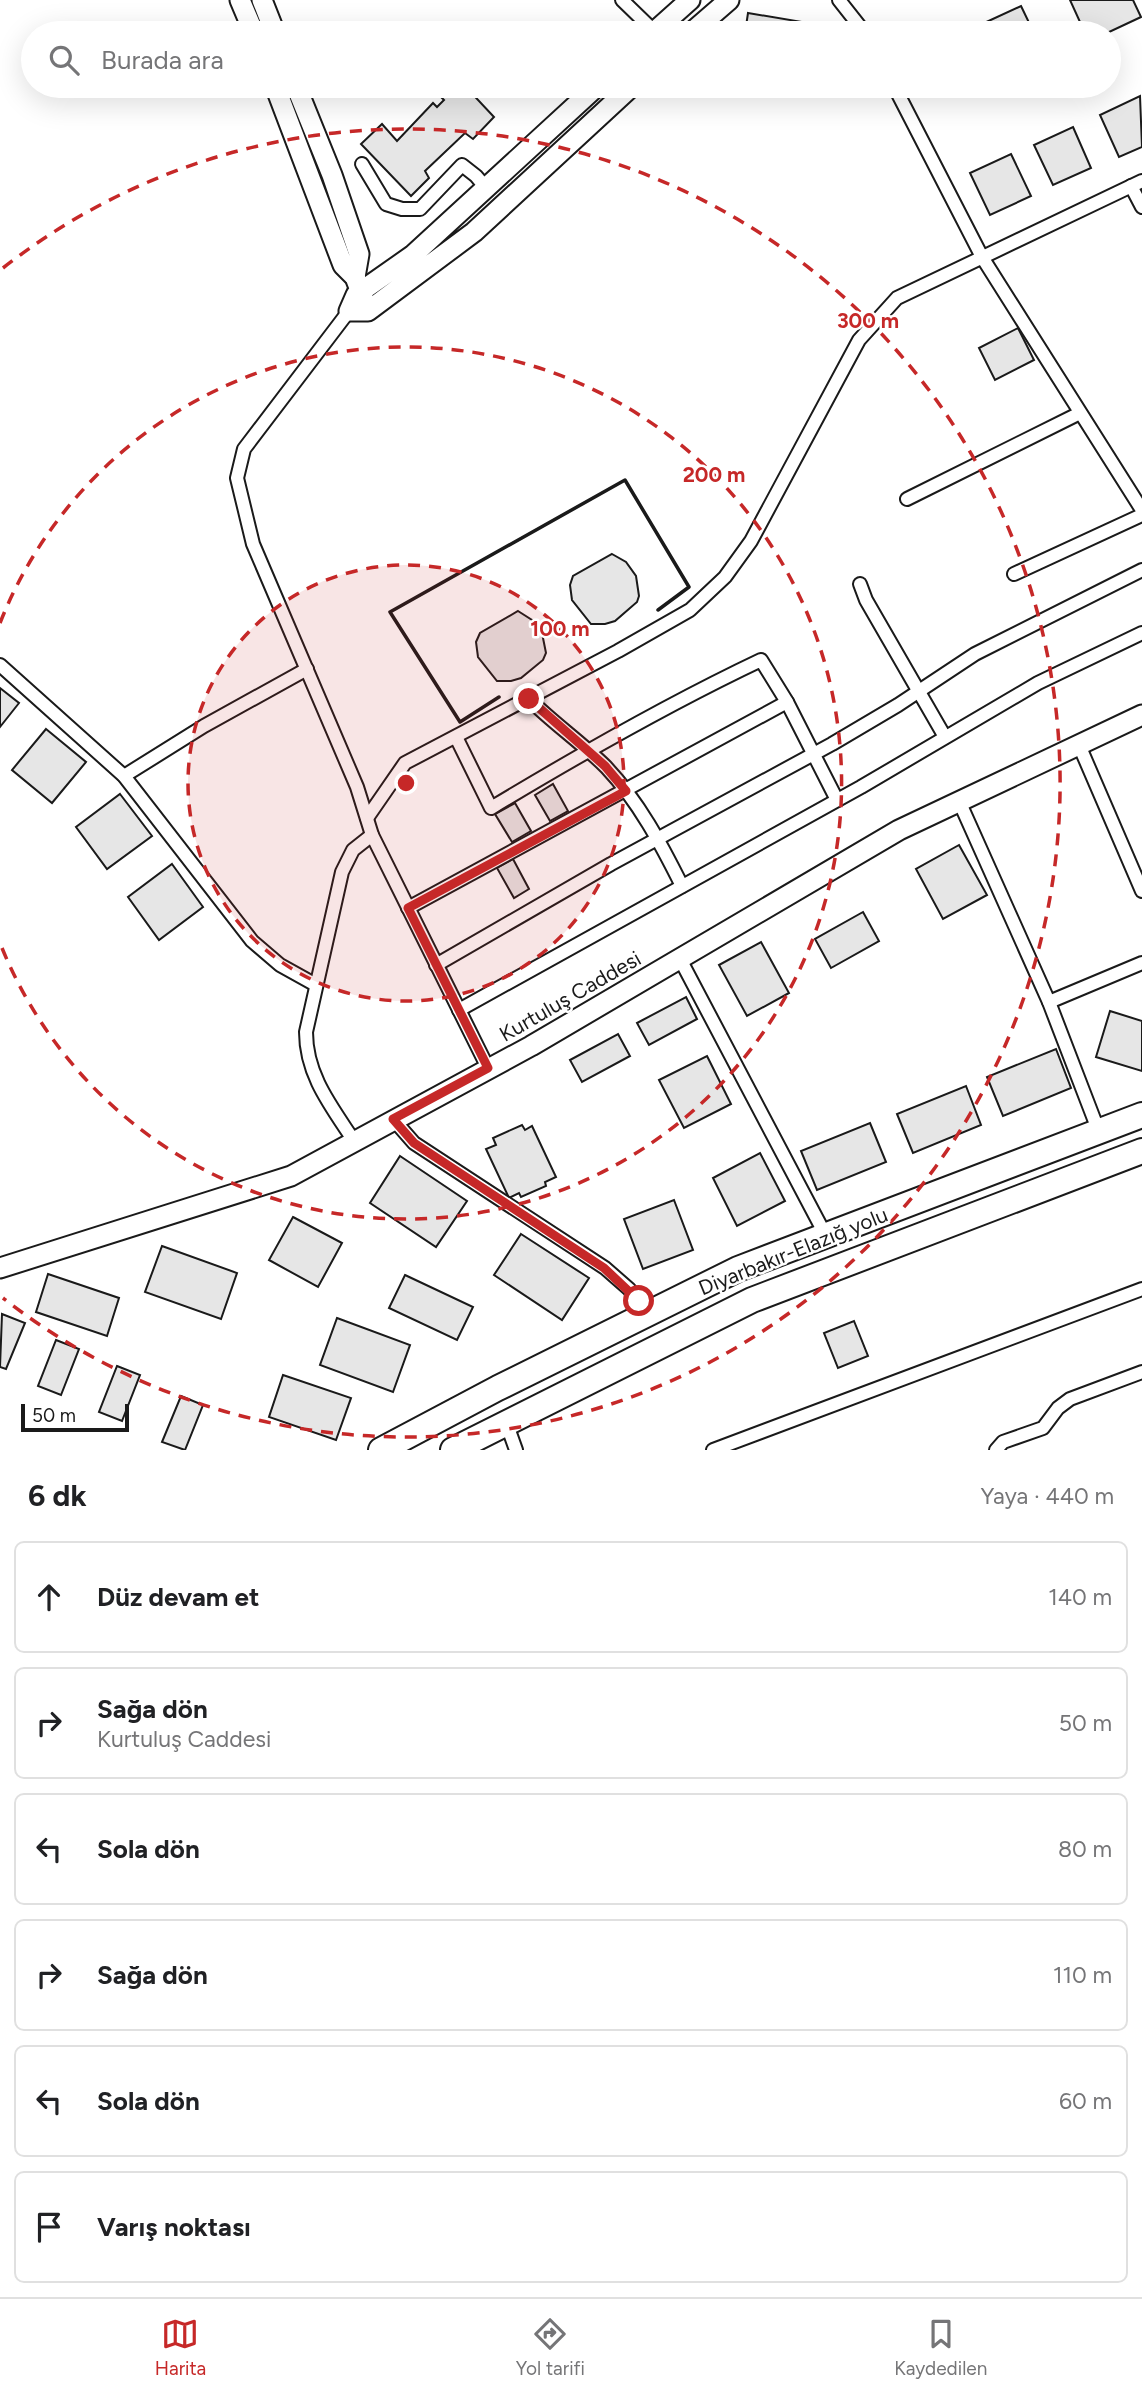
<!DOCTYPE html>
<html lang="tr">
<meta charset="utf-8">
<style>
:root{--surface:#fff;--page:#f6f6f6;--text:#202124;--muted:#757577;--line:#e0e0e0;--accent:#c62828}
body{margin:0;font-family:Figtree,sans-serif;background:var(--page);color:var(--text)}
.scale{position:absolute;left:21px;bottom:18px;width:108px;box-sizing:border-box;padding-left:7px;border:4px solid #1a1a1a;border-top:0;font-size:19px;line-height:24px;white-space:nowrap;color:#1a1a1a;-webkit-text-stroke:5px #fff;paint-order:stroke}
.stop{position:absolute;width:21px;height:21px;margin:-16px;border:5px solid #c62828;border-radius:50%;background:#fff}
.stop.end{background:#c62828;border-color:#fff;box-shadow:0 2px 7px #0008}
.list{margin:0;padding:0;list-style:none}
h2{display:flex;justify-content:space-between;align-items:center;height:91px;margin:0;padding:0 28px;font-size:30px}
h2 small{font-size:23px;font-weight:400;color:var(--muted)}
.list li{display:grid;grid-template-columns:46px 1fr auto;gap:21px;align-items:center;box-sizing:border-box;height:112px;margin:0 14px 14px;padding:0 14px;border:2px solid var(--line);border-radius:10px}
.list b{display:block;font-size:26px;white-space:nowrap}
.list p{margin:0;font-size:23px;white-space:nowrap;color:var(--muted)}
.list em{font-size:23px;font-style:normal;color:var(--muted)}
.icon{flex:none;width:38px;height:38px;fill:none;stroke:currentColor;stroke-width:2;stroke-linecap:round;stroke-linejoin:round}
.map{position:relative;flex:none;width:1142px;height:1450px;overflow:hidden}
.search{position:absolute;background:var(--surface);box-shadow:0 7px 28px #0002;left:21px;right:21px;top:21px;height:77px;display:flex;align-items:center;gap:18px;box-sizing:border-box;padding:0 24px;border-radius:38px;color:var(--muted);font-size:26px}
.sheet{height:847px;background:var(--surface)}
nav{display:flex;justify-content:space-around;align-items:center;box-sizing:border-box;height:98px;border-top:2px solid var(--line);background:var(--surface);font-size:19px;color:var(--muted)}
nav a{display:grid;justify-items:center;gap:4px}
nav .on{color:var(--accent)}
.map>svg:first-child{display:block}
.building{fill:#e6e6e6;stroke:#1a1a1a;stroke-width:2}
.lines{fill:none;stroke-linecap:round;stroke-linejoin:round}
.street-casing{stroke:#1a1a1a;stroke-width:16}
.secondary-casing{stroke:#1a1a1a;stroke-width:23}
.highway-casing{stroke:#1a1a1a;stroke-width:28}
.street{stroke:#fff;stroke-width:12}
.secondary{stroke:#fff;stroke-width:19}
.highway{stroke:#fff;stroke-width:24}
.wall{stroke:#1a1a1a;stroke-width:3.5}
.route{stroke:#c62828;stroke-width:9}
.ring{fill:none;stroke:#c62828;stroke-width:3.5;stroke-dasharray:12 9}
.labels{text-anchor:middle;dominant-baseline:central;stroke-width:5;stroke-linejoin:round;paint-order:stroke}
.street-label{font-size:21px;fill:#1a1a1a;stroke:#fff}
.centre{fill:#c62828;stroke:#fff;stroke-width:3.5}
.ring-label{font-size:21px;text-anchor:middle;font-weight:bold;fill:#c62828;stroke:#fff;stroke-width:5;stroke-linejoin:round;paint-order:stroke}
</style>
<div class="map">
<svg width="1142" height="1450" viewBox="0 0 1142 1450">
<rect width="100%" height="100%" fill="#fff"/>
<g class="building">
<path d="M1070 0H1133L1141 17 1107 33H1085Z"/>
<path d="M1021 6 1034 33H971L969 30Z"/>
<path d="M748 13 814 24 813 33H745Z"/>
<path d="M450 86H465L494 117 473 139 465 133 425 171 429 178 411 196 361 144 382 124 397 141 433 103 437 107 444 100 440 96Z"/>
<path d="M1140 96 1142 147 1119 157 1100 115Z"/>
<path d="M1073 127 1091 168 1053 185 1034 145Z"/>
<path d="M1011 154 1031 196 990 215 970 173Z"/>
<path d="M1018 328 1034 360 995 380 979 348Z"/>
<path d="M612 554 626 562 636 576 639 596 637 602 615 621 605 624H591L572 600 570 585 573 576Z"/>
<path d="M518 611 532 620 542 633 546 653 543 660 521 678 511 681H497L478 657 476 642 480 633Z"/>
<path d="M0 688 19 703 0 727Z"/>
<path d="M46 729 86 762 52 803 12 770Z"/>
<path d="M553 784 568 811 550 821 535 795Z"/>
<path d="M120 794 152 836 107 869 76 827Z"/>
<path d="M515 803 531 831 512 842 495 814Z"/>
<path d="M959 845 987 895 943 919 916 869Z"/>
<path d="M513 859 529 889 514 898 497 868Z"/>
<path d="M172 864 203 907 159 940 128 897Z"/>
<path d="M863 912 879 941 831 968 815 939Z"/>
<path d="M761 942 789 993 747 1016 719 965Z"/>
<path d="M686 997 697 1019 649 1045 637 1023Z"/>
<path d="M1110 1011 1142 1021V1071L1096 1057Z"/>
<path d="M618 1034 630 1056 582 1082 570 1060Z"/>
<path d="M1056 1049 1071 1088 1003 1116 987 1077Z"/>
<path d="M707 1056 731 1104 684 1128 659 1080Z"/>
<path d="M966 1086 981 1125 913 1153 897 1114Z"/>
<path d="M870 1123 886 1162 817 1190 801 1151Z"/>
<path d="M522 1125 525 1130 532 1126 556 1177 545 1182 546 1186 521 1197 519 1193 509 1198 486 1149 496 1145 493 1138Z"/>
<path d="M760 1153 785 1201 737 1226 713 1178Z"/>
<path d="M400 1156 467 1201 436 1247 370 1203Z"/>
<path d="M674 1200 693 1250 643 1269 624 1219Z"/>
<path d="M293 1217 342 1243 318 1287 269 1260Z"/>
<path d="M521 1234 589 1278 562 1320 494 1275Z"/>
<path d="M162 1246 237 1273 221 1319 145 1292Z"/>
<path d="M48 1274 119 1298 107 1336 36 1312Z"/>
<path d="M405 1275 473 1307 457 1340 389 1308Z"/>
<path d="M2 1314 25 1323 6 1369 0 1367Z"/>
<path d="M337 1318 410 1345 393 1392 320 1365Z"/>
<path d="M854 1321 868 1356 838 1368 824 1333Z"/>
<path d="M56 1340 79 1349 61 1395 38 1386Z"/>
<path d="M117 1366 140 1375 122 1421 99 1412Z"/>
<path d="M283 1375 351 1398 336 1440 269 1417Z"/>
<path d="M181 1396 203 1405 185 1450 162 1442Z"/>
</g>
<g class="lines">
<defs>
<g id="street">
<path d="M622 0 655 32"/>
<path d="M839 0 865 33"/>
<path d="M894 86 982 257 1142 510"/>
<path d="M362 164 386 204 402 209H420L462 165 476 176 487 189"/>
<path d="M1131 186 1142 207"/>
<path d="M349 311 244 449 237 478 253 544 357 787 372 835 488 1068"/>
<path d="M907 499 1080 413"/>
<path d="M1014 574 1142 515"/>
<path d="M860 584 866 600 945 737"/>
<path d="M0 665 124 776 252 941 280 965 316 985"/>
<path d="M529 699C553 723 582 743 606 767 639 802 661 844 682 886"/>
<path d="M456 737 491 808C579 755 668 704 761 660L787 702 837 800"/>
<path d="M1079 745 1142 891"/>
<path d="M124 776 204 726 307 669"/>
<path d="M959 801 1049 1002 1099 1132"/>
<path d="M367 818 405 763 618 651 690 610 725 577 751 541 859 340 897 298 1142 181"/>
<path d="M408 908 787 702"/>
<path d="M680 959 826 1236"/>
<path d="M436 965 611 864 832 744 898 705 975 654 1142 570"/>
<path d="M1049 1002 1142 963"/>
<path d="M459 1010 861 787 1038 683 1142 633"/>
<path d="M393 1119 414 1143 605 1268 629 1289 649 1314"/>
<path d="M354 1141C331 1106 306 1075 306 1032L342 872 353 850 372 835"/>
<path d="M506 1422 516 1450"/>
<path d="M713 1450 1142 1289"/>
<path d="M996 1450 1003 1442 1043 1428 1058 1408 1070 1399 1142 1372"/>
</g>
<g id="secondary">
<path d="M240 0 254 33"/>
<path d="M262 0 275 33"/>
<path d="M653 33 690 0"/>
<path d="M691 33 729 0"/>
<path d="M275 86 343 265 355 277 365 303"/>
<path d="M296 86 332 175 359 254 355 277"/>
<path d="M597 86 413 255 356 295 349 311H368L474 232 632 86"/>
<path d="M0 1268 291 1176 531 1046 899 830 1142 715"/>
</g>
<g id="highway">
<path d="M381 1450 498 1388 738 1269 1142 1115"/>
<path d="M453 1450 752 1300 1142 1151"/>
</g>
</defs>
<use href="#street" class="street-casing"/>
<use href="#secondary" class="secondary-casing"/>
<use href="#highway" class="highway-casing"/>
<use href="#street" class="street"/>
<use href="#secondary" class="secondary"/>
<use href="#highway" class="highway"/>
<path class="wall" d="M499 697 460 722 390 612 625 480 689 587 658 610"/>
</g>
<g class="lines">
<path class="route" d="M529 699 605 766 626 791 408 908 488 1068 393 1119 414 1143 604 1268 639 1301"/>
</g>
<circle cx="406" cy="783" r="218" fill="#c62828" fill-opacity=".12"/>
<g class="ring">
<circle cx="406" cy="783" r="218"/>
<path d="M0 623A436 436 0 1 1 0 943"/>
<path d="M3 268A654 654 0 1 1 3 1298"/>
</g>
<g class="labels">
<g class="street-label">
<text transform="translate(570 996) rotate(-30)">Kurtuluş Caddesi</text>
<text transform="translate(793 1251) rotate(-22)">Diyarbakır-Elazığ yolu</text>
</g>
</g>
<circle cx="406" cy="783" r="10" class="centre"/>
<g class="ring-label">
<text x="868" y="328">300 m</text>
<text x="714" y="482">200 m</text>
<text x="560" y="636">100 m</text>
</g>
</svg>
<div class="scale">50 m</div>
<div class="stop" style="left:639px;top:1301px"></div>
<div class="stop end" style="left:529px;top:699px"></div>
<div class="search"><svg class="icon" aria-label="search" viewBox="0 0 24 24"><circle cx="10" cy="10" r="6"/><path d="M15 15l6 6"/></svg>Burada ara</div>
</div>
<section class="sheet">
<h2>6 dk<small>Yaya · 440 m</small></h2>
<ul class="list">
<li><svg class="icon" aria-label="ahead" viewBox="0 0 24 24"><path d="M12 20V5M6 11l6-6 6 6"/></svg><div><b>Düz devam et</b></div><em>140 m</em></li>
<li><svg class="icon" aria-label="right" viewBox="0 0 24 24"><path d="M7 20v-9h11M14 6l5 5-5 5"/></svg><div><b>Sağa dön</b><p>Kurtuluş Caddesi</p></div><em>50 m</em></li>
<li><svg class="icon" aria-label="left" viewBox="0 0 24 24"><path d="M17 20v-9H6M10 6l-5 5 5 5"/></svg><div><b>Sola dön</b></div><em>80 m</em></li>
<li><svg class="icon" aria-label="right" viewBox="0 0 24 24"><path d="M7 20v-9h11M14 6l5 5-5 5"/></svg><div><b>Sağa dön</b></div><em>110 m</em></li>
<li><svg class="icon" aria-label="left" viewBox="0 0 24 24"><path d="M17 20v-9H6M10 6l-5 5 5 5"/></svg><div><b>Sola dön</b></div><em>60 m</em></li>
<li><svg class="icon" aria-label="arrive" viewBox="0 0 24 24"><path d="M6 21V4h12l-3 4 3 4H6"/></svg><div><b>Varış noktası</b></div></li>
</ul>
</section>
<nav>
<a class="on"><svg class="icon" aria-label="map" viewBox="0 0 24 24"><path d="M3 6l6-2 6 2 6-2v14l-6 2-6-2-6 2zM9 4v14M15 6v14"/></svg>Harita</a>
<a><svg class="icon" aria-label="directions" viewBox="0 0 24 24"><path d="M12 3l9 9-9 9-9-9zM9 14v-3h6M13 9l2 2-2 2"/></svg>Yol tarifi</a>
<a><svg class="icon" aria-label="saved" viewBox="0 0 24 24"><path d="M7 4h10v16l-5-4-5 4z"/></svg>Kaydedilen</a>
</nav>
